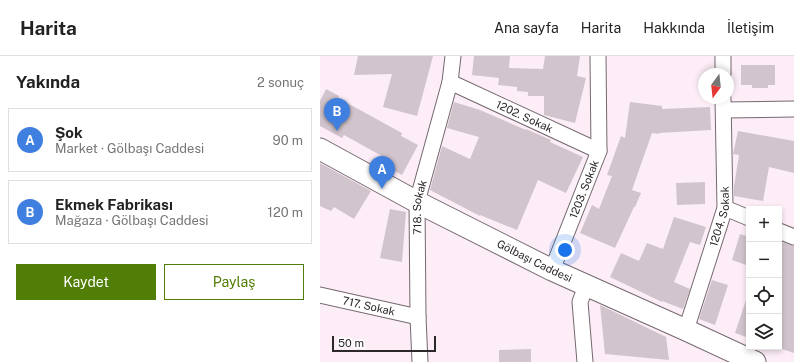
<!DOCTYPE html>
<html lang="tr">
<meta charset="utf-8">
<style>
:root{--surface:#fff;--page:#f6f6f6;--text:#222;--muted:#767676;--line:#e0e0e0;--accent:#517e06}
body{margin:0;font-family:"Public Sans",sans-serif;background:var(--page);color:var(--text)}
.controls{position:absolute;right:12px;bottom:12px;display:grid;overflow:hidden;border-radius:0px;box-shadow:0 2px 6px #0003}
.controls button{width:36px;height:36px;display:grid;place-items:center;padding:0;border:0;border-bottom:1px solid var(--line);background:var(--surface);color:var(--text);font:20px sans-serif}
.compass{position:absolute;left:378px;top:12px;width:36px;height:36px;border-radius:50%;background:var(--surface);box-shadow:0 2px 6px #0003;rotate:195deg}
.scale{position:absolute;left:12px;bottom:10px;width:104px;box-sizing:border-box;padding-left:4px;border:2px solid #2c272a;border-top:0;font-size:11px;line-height:14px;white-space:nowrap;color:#2c272a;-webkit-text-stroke:3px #fff;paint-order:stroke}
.you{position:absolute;left:245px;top:194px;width:14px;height:14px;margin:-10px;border:3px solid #fff;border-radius:50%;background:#1a73e8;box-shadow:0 0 0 6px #1a73e833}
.badge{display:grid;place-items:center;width:26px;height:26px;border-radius:50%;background:var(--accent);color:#fff;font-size:13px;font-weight:700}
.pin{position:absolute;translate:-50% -33px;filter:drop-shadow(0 1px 2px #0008)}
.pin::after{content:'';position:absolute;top:21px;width:14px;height:12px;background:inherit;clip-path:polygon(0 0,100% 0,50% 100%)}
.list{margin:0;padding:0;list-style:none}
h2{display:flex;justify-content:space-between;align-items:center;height:52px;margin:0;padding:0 16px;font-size:17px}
h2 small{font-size:13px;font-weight:400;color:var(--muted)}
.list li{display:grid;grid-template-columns:26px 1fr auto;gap:12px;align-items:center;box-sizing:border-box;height:64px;margin:0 8px 8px;padding:0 8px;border:1px solid var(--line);border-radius:0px}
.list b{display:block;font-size:15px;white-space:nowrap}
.list p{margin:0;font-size:13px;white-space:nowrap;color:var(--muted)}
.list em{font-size:13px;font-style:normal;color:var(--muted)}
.actions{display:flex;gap:8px;padding:12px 16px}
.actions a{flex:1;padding:9px 0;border:1px solid var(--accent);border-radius:0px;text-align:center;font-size:14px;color:var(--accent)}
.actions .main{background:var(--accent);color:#fff}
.icon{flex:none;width:22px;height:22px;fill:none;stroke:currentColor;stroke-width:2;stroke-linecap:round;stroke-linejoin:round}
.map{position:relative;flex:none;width:474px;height:306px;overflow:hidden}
header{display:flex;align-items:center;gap:24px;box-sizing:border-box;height:56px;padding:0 20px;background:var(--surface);border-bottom:1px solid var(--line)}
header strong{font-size:19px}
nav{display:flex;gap:22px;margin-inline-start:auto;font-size:14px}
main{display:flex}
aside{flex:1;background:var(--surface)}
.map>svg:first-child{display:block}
.building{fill:#d2c4cc}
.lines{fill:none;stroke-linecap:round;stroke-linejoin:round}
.street-casing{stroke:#756970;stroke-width:17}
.secondary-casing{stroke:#756970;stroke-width:23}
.street{stroke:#fff;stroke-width:15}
.secondary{stroke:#fff;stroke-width:21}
.labels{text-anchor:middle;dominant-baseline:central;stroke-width:3.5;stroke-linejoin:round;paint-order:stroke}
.street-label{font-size:11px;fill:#2c272a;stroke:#fff}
</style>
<header>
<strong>Harita</strong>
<nav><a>Ana sayfa</a><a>Harita</a><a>Hakkında</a><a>İletişim</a></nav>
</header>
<main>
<aside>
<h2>Yakında<small>2 sonuç</small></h2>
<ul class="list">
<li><span class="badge" style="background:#3f7fe0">A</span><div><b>Şok</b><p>Market · Gölbaşı Caddesi</p></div><em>90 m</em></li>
<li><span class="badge" style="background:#3f7fe0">B</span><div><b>Ekmek Fabrikası</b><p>Mağaza · Gölbaşı Caddesi</p></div><em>120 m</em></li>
</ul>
<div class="actions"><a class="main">Kaydet</a><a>Paylaş</a></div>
</aside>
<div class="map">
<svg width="474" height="306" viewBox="0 0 474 306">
<rect width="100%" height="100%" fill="#fcedf6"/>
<g class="building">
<path d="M38 0H113L97 60 63 51 72 18 34 19Z"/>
<path d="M154 0H190L189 12 223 13 225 0H260L257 20 266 22 255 67 224 59V40H208V36L197 35V31L178 29 179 22 152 19Z"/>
<path d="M421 9H455V29H448V32H432V29H421Z"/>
<path d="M6 33 19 40 18 42 82 77 81 80 98 89 82 119 65 110 69 104 24 79 22 82 0 70V45Z"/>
<path d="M134 46 160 54 206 74V73L231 84 230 86 263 101 246 137 218 124 197 174 160 159V160L110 134 122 90 150 103 159 81 127 72Z"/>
<path d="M310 46 342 50V53L390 51 391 74 339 77V78L332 77 312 134 321 137 315 151H314L295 192 260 177 272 149 279 153 292 120 287 119 301 80 305 82Z"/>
<path d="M418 75 474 85V117L449 111 443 145 414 140V130L419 99 413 98Z"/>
<path d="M0 107 51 135 34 163 14 151 11 155 0 150Z"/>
<path d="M385 126V148L357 149 356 127Z"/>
<path d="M70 153 86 156 82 206 60 202Z"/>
<path d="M354 161 386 171 380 189 370 186 354 226 370 233 363 253 342 245V246L290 221 301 197 319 205 327 187 343 193Z"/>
<path d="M420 178 429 181V210L412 204Z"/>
<path d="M459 185 474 190V297L459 292Z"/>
<path d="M392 224 408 229 395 269 379 263Z"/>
<path d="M427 241H429V282L415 277Z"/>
<path d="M280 249 346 281 349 304 285 298Z"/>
<path d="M211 293V306H179V294Z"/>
</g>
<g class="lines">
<defs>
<g id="street">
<path d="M403 0V18"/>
<path id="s1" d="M130 26 279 95"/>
<path d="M404 54 474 53"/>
<path d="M405 152 429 162"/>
<path d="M459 175 474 181"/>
<path id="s2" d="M232 214 279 95 278 0"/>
<path id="s3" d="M0 239 98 261"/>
<path id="s4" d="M366 274 405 152 403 42"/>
<path id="s5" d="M100 306 98 261 97 146 130 26 133 0"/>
<path d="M265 306 260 246 266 230"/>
</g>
<g id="secondary">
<path id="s6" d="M0 93 97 146 232 214 366 274 435 306"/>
</g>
</defs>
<use href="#street" class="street-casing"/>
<use href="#secondary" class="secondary-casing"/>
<use href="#street" class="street"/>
<use href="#secondary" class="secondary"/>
</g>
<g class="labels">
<g class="street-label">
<text stroke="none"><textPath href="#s1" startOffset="82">1202. Sokak</textPath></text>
<text stroke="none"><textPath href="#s2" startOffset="87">1203. Sokak</textPath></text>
<text stroke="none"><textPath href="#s5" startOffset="155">718. Sokak</textPath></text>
<text stroke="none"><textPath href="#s4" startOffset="119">1204. Sokak</textPath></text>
<text stroke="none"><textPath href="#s6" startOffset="242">Gölbaşı Caddesi</textPath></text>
<text stroke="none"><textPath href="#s3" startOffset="50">717. Sokak</textPath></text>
</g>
</g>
</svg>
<div class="controls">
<button>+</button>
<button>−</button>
<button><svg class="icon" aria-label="locate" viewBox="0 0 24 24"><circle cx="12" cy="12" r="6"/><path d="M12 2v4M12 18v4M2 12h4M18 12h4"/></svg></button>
<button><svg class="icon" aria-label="layers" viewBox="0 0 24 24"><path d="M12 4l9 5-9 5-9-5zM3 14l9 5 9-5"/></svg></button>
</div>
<svg class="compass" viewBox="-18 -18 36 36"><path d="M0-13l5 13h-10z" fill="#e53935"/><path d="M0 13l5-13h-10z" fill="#767676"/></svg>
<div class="scale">50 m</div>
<div class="you"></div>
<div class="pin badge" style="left:62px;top:133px;background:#3f7fe0">A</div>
<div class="pin badge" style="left:17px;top:75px;background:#3f7fe0">B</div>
</div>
</main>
